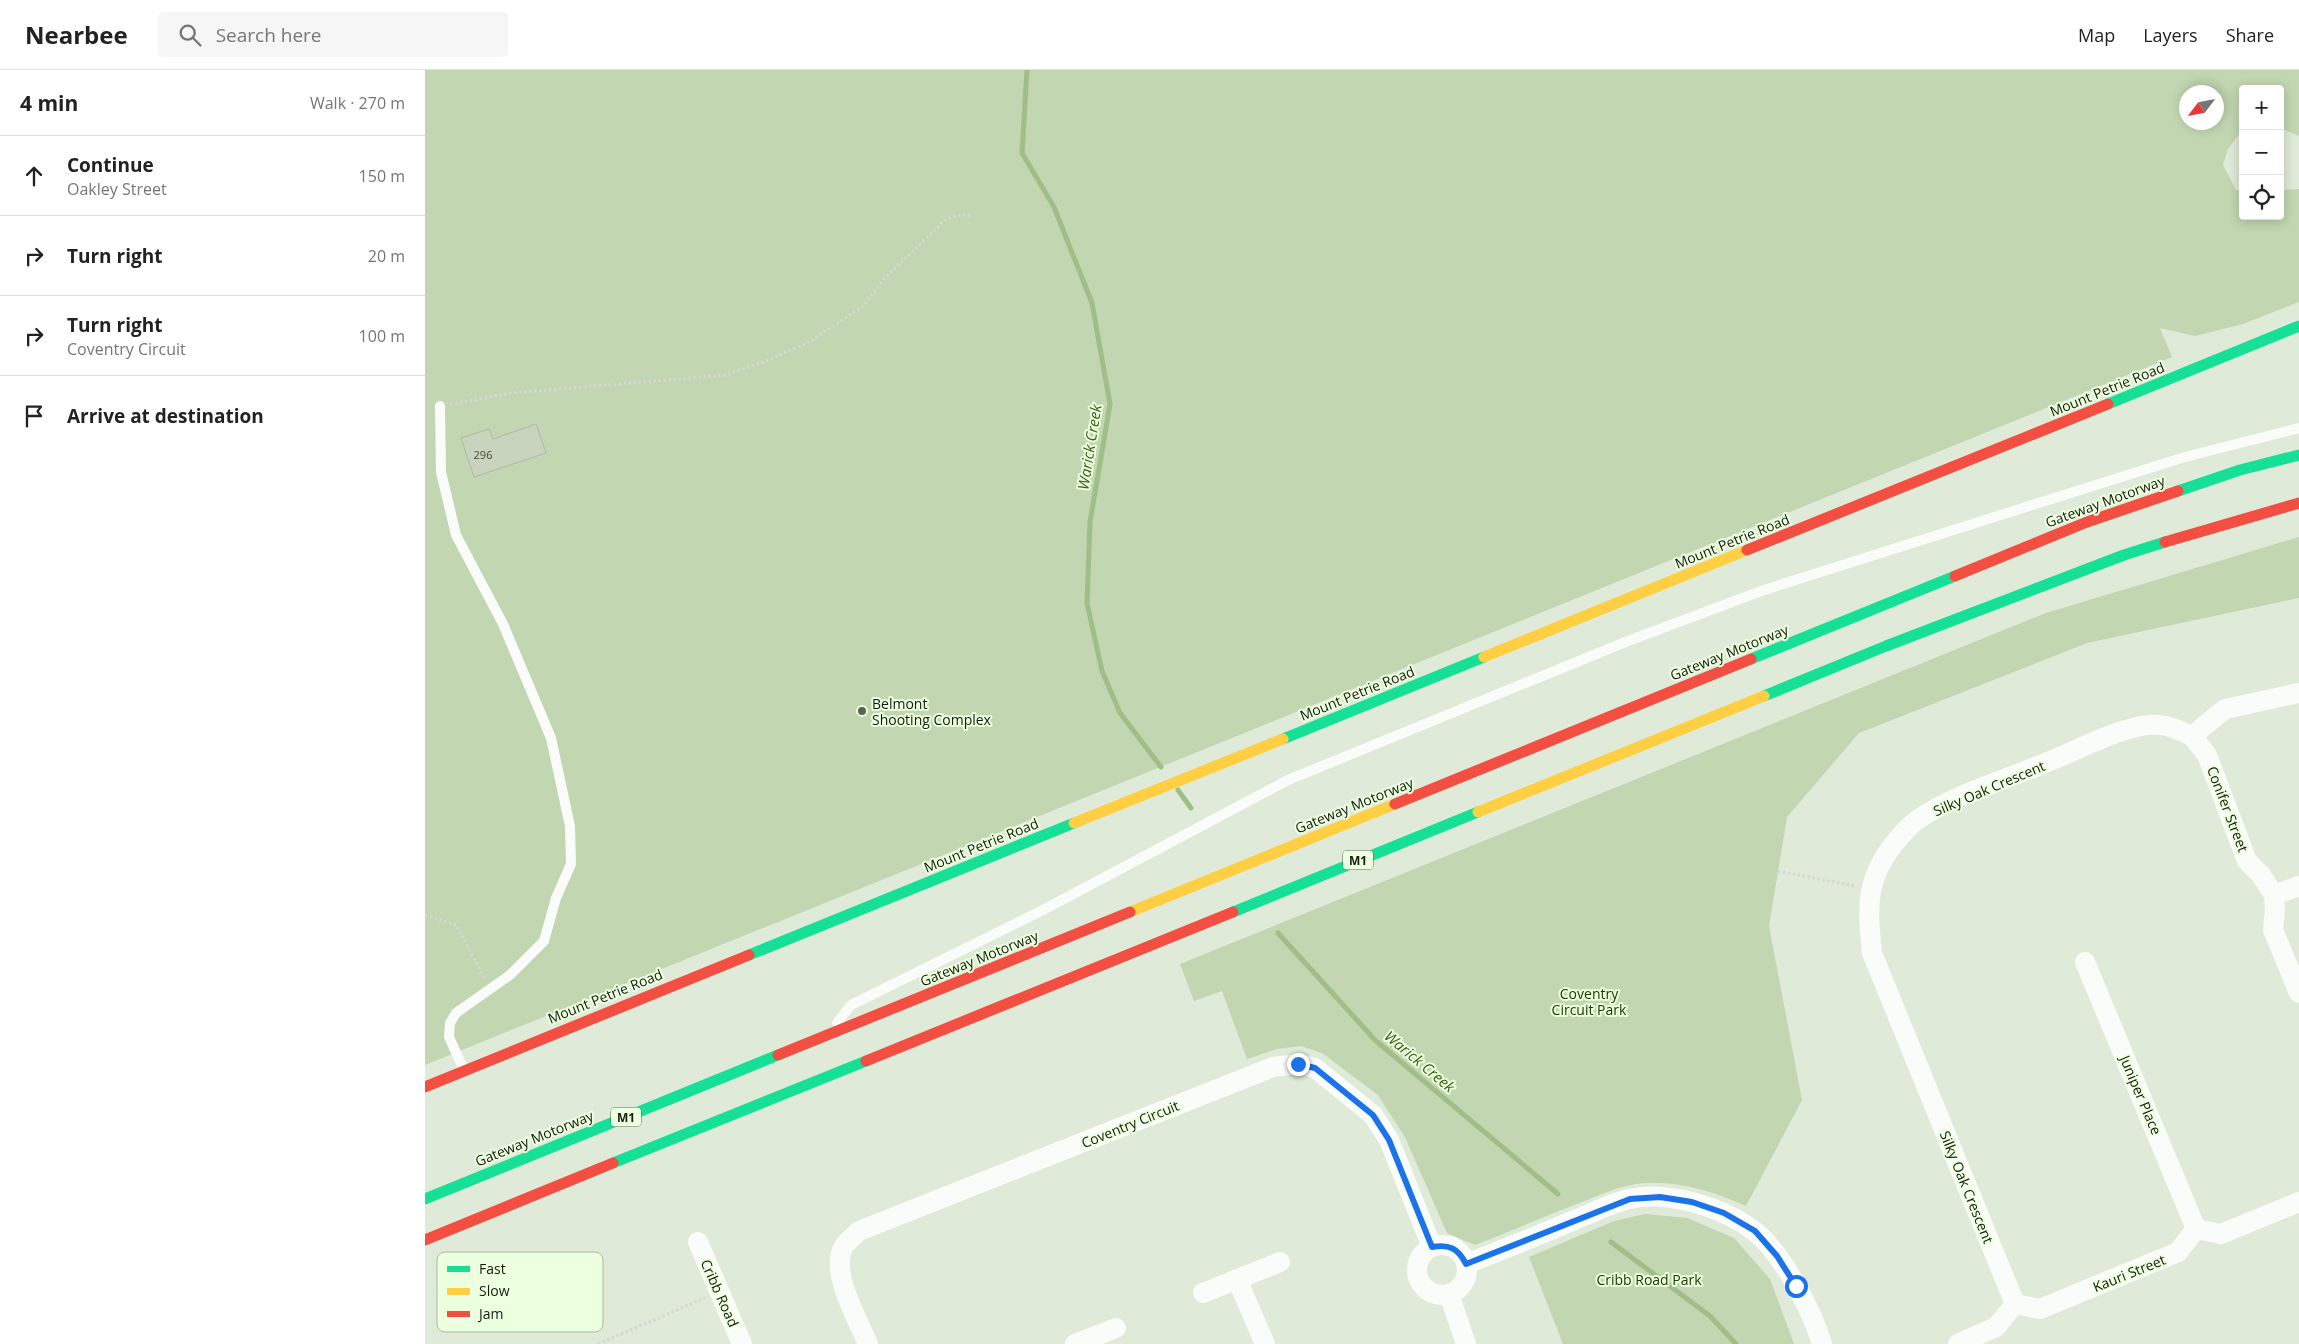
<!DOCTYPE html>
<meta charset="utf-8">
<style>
:root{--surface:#fff;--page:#f6f6f6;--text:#222;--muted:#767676;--line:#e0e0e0}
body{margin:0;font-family:"Open Sans",sans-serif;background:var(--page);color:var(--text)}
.controls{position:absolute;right:15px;top:15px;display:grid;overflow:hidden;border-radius:5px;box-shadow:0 2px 12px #0003}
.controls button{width:45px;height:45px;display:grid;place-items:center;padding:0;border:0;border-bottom:1px solid var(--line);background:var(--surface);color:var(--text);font:25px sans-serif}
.compass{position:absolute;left:1754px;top:15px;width:45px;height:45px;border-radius:50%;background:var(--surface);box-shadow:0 2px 12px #0003;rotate:238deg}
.stop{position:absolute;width:15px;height:15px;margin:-11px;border:4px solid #1a73e8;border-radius:50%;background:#fff}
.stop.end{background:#1a73e8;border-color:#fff;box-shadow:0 1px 5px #0008}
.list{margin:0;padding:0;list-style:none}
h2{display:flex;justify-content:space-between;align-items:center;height:65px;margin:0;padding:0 20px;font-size:21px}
h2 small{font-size:16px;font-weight:400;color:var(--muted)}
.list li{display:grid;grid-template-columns:32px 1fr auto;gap:15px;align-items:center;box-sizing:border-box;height:80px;padding:0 20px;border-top:1px solid var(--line)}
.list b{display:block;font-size:19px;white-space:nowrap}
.list p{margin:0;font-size:16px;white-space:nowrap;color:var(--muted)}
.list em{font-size:16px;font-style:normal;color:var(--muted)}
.icon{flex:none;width:28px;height:28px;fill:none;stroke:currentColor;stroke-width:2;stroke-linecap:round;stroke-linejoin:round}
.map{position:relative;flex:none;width:1874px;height:1274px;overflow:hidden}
header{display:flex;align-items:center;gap:30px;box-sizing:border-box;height:70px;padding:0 25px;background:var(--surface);border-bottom:1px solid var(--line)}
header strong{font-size:24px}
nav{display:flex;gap:28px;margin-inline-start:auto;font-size:18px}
.search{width:350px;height:45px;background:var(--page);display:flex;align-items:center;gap:12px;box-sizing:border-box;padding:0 18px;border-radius:5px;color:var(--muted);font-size:19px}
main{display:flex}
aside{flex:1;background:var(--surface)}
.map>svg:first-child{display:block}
.green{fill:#c1d6b1;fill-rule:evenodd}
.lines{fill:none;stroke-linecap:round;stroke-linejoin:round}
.stream{stroke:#a0bf86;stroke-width:5}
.building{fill:#c8d4bd;stroke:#b1b8ab}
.path{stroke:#d5d8d2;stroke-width:3;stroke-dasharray:2.5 2.5;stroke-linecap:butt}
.lane{stroke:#fafcf9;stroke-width:10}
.street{stroke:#fafcf9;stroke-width:20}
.fast{stroke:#16e098;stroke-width:11}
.slow{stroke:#ffcf43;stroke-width:11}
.jam{stroke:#f24e42;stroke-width:11}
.route{stroke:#1a73e8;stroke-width:6}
.poi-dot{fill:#5c6356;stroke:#ecffde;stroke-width:2}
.labels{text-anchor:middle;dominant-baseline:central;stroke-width:4;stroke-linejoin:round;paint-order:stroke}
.number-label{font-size:11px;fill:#434a3c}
.shield{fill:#ecffde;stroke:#565f4e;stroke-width:1}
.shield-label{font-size:12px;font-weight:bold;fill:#151b10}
.street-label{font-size:14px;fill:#151b10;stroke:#ecffde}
.poi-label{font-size:14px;fill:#151b10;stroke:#ecffde;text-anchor:start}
.park-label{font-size:14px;fill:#203802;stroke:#ecffde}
.water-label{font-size:15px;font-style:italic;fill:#3b5e10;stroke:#ecffde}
.key{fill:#ecffde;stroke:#acbba0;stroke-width:1}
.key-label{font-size:14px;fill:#151b10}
</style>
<header>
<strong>Nearbee</strong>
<div class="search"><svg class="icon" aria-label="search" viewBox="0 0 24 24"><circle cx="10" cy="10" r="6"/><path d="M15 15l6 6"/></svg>Search here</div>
<nav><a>Map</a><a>Layers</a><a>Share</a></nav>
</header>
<main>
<aside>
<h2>4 min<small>Walk · 270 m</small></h2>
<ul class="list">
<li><svg class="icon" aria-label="ahead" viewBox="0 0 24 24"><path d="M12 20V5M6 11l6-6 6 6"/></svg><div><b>Continue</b><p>Oakley Street</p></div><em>150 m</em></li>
<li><svg class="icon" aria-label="right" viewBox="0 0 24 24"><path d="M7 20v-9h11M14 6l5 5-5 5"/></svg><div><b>Turn right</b></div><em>20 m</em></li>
<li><svg class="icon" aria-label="right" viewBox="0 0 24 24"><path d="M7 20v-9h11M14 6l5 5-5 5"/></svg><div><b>Turn right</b><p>Coventry Circuit</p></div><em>100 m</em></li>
<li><svg class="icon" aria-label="arrive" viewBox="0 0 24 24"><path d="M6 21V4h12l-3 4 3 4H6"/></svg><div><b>Arrive at destination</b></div></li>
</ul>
</aside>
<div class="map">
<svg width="1874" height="1274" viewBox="0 0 1874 1274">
<rect width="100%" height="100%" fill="#e0ead8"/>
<g class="green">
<path d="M0 0H1874V66L1855 58V19H1818V59L1803 79 1798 95 1811 120 1818 121V146H1855V120L1874 119V232L1818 254 1770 266 1735 258 1747 287 0 995ZM1762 22H1792V52H1762Z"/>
<path d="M1874 467V528L1662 573 1434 663 1362 747 1344 856 1377 1030 1321 1136C1287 1121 1249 1109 1211 1114 1190 1117 1168 1128 1149 1135 1116 1148 1083 1162 1050 1175L1022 1163 980 1067 953 1025 897 983 876 976 852 979 822 989 797 921 769 931 755 894 1621 543Z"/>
<path d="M1220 1144 1262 1148 1309 1168 1345 1209 1369 1274H1138L1104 1187 1189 1151Z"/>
</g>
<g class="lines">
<g class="stream">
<path d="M602 0 597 83 629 137 667 233 685 334 665 452 662 533 677 601 695 643 736 697"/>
<path d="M753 720 766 738"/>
<path d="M853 863 950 970 1133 1124"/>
<path d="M1186 1172 1285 1246 1311 1274"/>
</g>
</g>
<path class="building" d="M111 354 121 383 49 407 36 368 64 359 68 369Z"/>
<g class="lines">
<g class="path">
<path d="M25 334 86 323 300 305 339 292 386 271 438 236 458 210 520 150 538 144 546 146"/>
<path d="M1353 801 1430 816"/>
<path d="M0 845 31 855 60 909"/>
<path d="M173 1274 280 1228"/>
</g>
<g class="lane">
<path d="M15 336 16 402 31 465 78 554 126 668 145 756 146 794 131 828 119 871 85 905 31 943 25 953 24 967 39 1000"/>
<path d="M412 953 426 935 618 840 863 710 1203 571 1339 520 1620 431 1760 387 1874 358"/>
</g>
<g class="street">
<path d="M1767 666 1782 685 1822 791 1836 805 1849 825 1850 840 1848 860 1874 923"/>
<path d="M1849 825 1874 816"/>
<path d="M1660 892 1771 1159"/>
<path d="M273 1172 317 1274"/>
<circle cx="1017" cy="1200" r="25"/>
<path d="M1041 1194C1077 1180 1112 1166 1147 1151 1165 1144 1184 1134 1204 1129 1242 1120 1298 1137 1329 1161 1357 1182 1387 1241 1397 1274"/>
<path d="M812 1209 840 1274"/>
<path d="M778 1223 855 1192"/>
<path d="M1024 1224 1041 1274"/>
<path d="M1590 1234 1447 883C1442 837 1440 807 1473 769 1479 762 1487 753 1495 748 1531 724 1580 710 1620 693 1651 681 1683 663 1716 656 1737 652 1748 657 1767 666L1800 639 1874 623"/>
<path d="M443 1274C433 1250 405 1202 418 1178 421 1172 429 1166 434 1161L848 997 873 994 890 998 948 1045 964 1070 1007 1177"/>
<path d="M650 1274 691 1258"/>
<path d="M1533 1274 1571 1257 1590 1234 1615 1239 1753 1182 1771 1159 1796 1164 1874 1132"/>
</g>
<g class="fast">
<path d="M1683 334 1874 256"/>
<path d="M1753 421 1815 400 1874 385"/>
<path d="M1326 589 1530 506"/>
<path d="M1339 626 1461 576 1699 485 1740 472"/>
<path d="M858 669 1059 587"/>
<path d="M808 842 1053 742"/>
<path d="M324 885 649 753"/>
<path d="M188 1093 441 991"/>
<path d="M0 1129 353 985"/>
</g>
<g class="slow">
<path d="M1059 587 1322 480"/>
<path d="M1053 742 1339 626"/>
<path d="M649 753 858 669"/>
<path d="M705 842 970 734"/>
</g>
<g class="jam">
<path d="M1740 472 1874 433"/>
<path d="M1322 480 1683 334"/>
<path d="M1530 506 1662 452 1753 421"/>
<path d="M970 734 1326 589"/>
<path d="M353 985 705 842"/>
<path d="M441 991 808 842"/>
<path d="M0 1017 324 885"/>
<path d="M0 1170 188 1093"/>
</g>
</g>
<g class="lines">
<path class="route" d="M873 994 890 998 948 1045 964 1070 1007 1177C1024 1174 1033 1178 1041 1194L1205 1129 1235 1127 1267 1132 1299 1143 1330 1161 1352 1186 1371 1216"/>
</g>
<circle class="poi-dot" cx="437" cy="641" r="5"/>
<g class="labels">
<g class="number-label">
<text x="58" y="384">296</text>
</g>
<g class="shield">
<rect x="918" y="780.5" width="30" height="19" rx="4"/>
<rect x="186" y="1037.5" width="30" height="19" rx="4"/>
</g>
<g class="shield-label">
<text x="933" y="790">M1</text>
<text x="201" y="1047">M1</text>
</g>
<g class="street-label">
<text transform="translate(1682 319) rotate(-22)">Mount Petrie Road</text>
<text transform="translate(1680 431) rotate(-20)">Gateway Motorway</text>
<text transform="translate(1307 471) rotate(-22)">Mount Petrie Road</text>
<text transform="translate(1304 582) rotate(-22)">Gateway Motorway</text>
<text transform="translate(932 623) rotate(-22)">Mount Petrie Road</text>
<text transform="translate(1564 718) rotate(-23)">Silky Oak Crescent</text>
<text transform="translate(929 735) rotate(-22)">Gateway Motorway</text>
<text transform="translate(1803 739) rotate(69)">Conifer Street</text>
<text transform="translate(556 775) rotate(-22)">Mount Petrie Road</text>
<text transform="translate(554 888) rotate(-22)">Gateway Motorway</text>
<text transform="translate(180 926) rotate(-22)">Mount Petrie Road</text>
<text transform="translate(1716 1025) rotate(67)">Juniper Place</text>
<text transform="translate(705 1054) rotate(-22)">Coventry Circuit</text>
<text transform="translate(109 1068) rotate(-22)">Gateway Motorway</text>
<text transform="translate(1542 1117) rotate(68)">Silky Oak Crescent</text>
<text transform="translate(1704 1203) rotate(-22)">Kauri Street</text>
<text transform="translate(295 1223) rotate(66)">Cribb Road</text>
</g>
<g class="poi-label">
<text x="447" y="633">Belmont<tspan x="447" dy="16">Shooting Complex</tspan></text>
</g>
<g class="park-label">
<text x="1164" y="923">Coventry<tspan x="1164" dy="16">Circuit Park</tspan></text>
<text x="1224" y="1209">Cribb Road Park</text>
</g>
<g class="water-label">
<text transform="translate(664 377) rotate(-81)">Warick Creek</text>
<text transform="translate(995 991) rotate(40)">Warick Creek</text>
</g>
</g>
<rect x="12" y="1182" width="166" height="80" rx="8" class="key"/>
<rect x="22" y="1196" width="23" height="6" fill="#16e098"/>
<rect x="22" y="1218" width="23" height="7" fill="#ffcf43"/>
<rect x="22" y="1241" width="23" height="6" fill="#f24e42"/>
<g class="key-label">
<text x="54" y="1204">Fast</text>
<text x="54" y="1226">Slow</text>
<text x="54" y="1249">Jam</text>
</g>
</svg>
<div class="controls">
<button>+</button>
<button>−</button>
<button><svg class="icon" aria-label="locate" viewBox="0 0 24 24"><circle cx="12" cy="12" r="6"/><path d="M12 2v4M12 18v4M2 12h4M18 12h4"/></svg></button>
</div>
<svg class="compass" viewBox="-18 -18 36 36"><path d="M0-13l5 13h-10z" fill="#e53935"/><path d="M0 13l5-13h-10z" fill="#767676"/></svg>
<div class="stop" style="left:1371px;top:1216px"></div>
<div class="stop end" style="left:873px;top:994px"></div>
</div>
</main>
